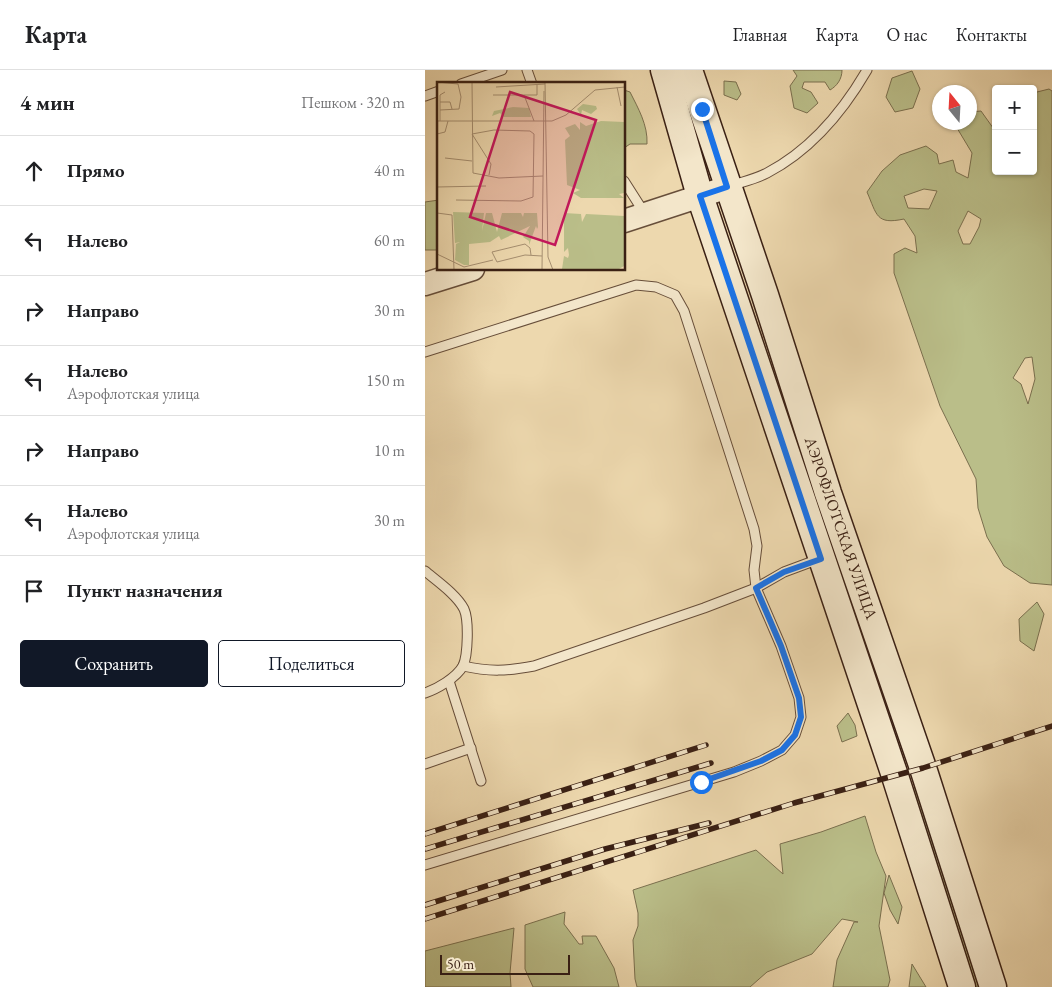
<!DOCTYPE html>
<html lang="ru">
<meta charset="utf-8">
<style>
:root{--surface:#fff;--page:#f6f6f6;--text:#202124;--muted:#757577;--line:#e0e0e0;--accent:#111827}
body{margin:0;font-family:"EB Garamond",serif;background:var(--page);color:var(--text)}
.controls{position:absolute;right:15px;top:15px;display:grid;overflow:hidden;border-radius:5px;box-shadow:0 1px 4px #0004}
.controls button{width:45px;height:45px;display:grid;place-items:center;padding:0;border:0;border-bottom:1px solid var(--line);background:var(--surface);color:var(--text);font:25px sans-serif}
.compass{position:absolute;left:507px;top:15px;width:45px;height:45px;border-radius:50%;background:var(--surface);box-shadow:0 1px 4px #0004;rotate:342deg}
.scale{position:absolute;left:15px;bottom:12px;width:130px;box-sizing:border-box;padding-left:5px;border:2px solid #3a2014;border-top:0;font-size:14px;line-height:18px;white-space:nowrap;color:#3a2014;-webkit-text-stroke:4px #f3e6ca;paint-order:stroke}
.stop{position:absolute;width:15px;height:15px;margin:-11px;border:4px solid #1a73e8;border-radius:50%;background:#fff}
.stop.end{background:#1a73e8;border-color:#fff;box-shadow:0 1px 5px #0008}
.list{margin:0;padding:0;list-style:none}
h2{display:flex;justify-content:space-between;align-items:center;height:65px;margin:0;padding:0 20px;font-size:21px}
h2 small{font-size:16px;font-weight:400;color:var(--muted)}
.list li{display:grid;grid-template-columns:32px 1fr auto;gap:15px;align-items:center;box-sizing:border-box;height:70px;padding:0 20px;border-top:1px solid var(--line)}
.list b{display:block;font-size:19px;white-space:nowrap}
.list p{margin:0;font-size:16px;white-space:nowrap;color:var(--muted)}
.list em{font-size:16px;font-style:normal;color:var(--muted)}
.actions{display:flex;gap:10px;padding:15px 20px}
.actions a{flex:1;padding:11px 0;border:1px solid var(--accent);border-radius:5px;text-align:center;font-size:18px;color:var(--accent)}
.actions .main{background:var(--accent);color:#fff}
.icon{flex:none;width:28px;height:28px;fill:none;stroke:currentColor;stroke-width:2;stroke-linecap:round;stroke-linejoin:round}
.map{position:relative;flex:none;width:627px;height:917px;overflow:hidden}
header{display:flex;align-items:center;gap:30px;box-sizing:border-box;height:70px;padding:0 25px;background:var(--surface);border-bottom:1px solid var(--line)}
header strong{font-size:24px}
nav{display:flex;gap:28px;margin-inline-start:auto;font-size:18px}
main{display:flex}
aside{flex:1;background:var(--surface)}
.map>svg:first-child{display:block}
.green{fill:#babe89;stroke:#7a6f4e;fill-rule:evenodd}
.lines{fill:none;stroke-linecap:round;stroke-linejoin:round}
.service-casing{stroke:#674e3a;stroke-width:11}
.tertiary-casing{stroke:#674e3a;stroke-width:25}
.secondary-casing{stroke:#3a2014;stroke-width:29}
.service{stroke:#f3e6ca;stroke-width:9}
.tertiary{stroke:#f3e6ca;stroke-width:22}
.secondary{stroke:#f3e6ca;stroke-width:26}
.rail-casing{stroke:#3a2014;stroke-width:5.5}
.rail{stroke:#f3e6ca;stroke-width:4;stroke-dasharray:11;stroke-linecap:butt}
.route{stroke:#1a73e8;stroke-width:6}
.labels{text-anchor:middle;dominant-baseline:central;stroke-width:4;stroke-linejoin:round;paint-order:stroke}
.street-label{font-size:16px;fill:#3a2014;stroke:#f3e6ca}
.inset-road{fill:none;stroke:#a58e70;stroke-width:1}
.view{fill:#c2185b;fill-opacity:0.15;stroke:#c2185b;stroke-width:2.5}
.inset-edge{fill:none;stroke:#3a2014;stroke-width:2.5}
</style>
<header>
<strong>Карта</strong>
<nav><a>Главная</a><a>Карта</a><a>О нас</a><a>Контакты</a></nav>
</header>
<main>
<aside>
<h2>4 мин<small>Пешком · 320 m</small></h2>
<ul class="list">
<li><svg class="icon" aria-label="ahead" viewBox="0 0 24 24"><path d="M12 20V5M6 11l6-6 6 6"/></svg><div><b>Прямо</b></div><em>40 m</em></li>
<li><svg class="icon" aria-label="left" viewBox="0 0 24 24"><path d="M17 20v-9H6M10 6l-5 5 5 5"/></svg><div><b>Налево</b></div><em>60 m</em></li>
<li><svg class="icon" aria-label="right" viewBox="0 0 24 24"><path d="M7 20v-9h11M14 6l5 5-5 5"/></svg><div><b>Направо</b></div><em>30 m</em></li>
<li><svg class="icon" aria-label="left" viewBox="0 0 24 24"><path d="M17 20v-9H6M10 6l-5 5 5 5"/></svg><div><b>Налево</b><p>Аэрофлотская улица</p></div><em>150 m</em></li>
<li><svg class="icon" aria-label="right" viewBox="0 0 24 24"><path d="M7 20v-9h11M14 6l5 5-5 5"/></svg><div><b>Направо</b></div><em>10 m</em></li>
<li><svg class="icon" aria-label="left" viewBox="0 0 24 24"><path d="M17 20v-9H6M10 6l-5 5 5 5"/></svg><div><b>Налево</b><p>Аэрофлотская улица</p></div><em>30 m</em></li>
<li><svg class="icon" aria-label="arrive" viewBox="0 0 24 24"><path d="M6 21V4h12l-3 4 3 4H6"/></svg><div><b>Пункт назначения</b></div></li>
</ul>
<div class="actions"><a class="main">Сохранить</a><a>Поделиться</a></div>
</aside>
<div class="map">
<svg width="627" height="917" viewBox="0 0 627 917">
<rect width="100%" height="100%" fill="#edd8ae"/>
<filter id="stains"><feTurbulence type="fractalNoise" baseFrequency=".004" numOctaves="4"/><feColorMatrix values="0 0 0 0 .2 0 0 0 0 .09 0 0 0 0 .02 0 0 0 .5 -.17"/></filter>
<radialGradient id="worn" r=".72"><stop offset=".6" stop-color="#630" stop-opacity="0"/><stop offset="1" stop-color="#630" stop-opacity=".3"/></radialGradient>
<g class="green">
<path d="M368 0H417C417 9 412 16 405 20L400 12H379L377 18 386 22 393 33 382 43 369 38 365 16 372 6Z"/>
<path d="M487 1 495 19 488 38 470 42 461 27 467 8Z"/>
<path d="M299 11 311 12 316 24 312 30 299 25Z"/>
<path d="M624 19 627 21V515L605 513 579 496 562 467 553 438 551 409 515 336 469 203V184L480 178 492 183 490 166 479 149C451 155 452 145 442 122L457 101 475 85 501 76 512 84 514 94 528 90 531 102 543 108 547 83 529 53 544 52 545 42 556 41 571 62V101H608V23ZM499 119 512 121 504 139 483 138 479 126ZM543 141 556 149 554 157 545 174H538L533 161ZM607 287 610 309 603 334 596 314 588 308 600 288Z"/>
<path d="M199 20 205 22C213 38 223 55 222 74H205L199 78Z"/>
<path d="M14 130V180H0V132Z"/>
<path d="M612 532 619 544 609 581 595 571 594 549Z"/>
<path d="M423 643 430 655 432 666 417 672 412 656Z"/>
<path d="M492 717 559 917H550L486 719Z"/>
<path d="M440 746 451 782 461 806 454 856 465 910 463 917H408L412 890 429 852H433L417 849 387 884 342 902 325 917H212L210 909 208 870 213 856V843L208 820 331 780 358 804 355 774 396 762Z"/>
<path d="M464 805 477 837 473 854 465 840 459 823Z"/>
<path d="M140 842 139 854 154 874H158L157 866H171L189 898 194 917H108L100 899V855Z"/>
<path d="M89 858 85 903 86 917H0V881Z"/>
<path d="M487 894 501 917H484Z"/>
</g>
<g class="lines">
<defs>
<g id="service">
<path d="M102 0 107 14"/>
<path d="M36 14 77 0"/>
<path d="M0 26 14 21"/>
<path d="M199 111 220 144"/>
<path d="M305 116C317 112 331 109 342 103 386 80 417 43 442 0"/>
<path d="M0 282 211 215 231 217 250 225 259 241 329 459 332 476 329 500 331 518 356 576 374 628 376 647 370 665 357 680 336 691 309 702 0 795"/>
<path d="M0 501C12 511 32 525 39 539 44 550 43 585 38 596 31 608 12 619 0 623"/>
<path d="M38 596C65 602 82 601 109 596L279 538 331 518 359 502 394 489"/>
<path d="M24 611 56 711"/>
<path d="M0 694 46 678"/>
</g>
<g id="tertiary">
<path d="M199 151 303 117"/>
<path d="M0 214 48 199"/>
</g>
<g id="secondary">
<path d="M239 0 275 126 470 706 537 917"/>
<path d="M264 0 340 225 403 423 498 698 568 917"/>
</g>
</defs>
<use href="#service" class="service-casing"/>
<use href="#tertiary" class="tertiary-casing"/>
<use href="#secondary" class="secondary-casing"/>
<use href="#service" class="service"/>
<use href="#tertiary" class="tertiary"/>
<use href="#secondary" class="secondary"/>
<defs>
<g id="rail">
<path d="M0 764 281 675"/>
<path d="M0 779 286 693"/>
<path d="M0 835 180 779 284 753"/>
<path d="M0 849 369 733 498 698 627 656"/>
</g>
</defs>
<use href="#rail" class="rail-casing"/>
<use href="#rail" class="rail"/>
</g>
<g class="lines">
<path class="route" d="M276 712 336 691 357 680 370 665 376 647 374 628 356 576 331 518 359 502 396 489 275 126 302 117 277 39"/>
</g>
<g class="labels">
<g class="street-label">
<text transform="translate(416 458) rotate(71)">АЭРОФЛОТСКАЯ УЛИЦА</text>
</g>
</g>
<g transform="translate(12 12)">
<rect width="188" height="188" fill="#edd8ae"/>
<path d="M146 22 159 24 160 27 154 32 145 28 144 33 140 27ZM76 25 92 26 94 35H67L63 31 55 34 57 29ZM164 39 187 40V111L182 112 187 116H144L136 111 143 108 130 103 128 58 133 54 128 46 138 42 143 48V40L149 44ZM16 130 47 131 45 149 49 131H55L60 150 65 131H84L86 135 87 131H100L101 145 100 147 99 144 92 163V159L86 155 93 144 64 158 62 154 53 160 32 162V183H27L18 178 19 162 23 160 18 161ZM127 131 144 132 145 140 149 132 187 134V184L182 187H125L127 174 131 176 132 173 131 166 127 170Z" fill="#babe89"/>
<path class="inset-road" d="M0 0 21 2 24 15 22 27 3 28M35 0 36 91 62 96 106 94M108 0 111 175 116 188M59 5 108 2M180 5 184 24M56 13H100V3M87 13 97 39M3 20H13L15 27M0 39H115L129 33 158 8 188 5M3 39V13L8 10M0 52 8 50 11 39M35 52 54 82 52 93M8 76 35 79M0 105 49 104M19 118 84 119 96 115 97 52 93 49 57 48 35 52M0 131 15 133 17 188M0 172 27 185 56 178M94 173 93 166 88 162 55 170 60 180 88 173 105 174M105 188 107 9"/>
<path class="view" d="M73 10 159 38 118 163 33 135Z"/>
<rect width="188" height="188" class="inset-edge"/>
</g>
<rect width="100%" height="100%" filter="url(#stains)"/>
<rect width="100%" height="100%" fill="url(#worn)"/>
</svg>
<div class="controls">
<button>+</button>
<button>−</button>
</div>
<svg class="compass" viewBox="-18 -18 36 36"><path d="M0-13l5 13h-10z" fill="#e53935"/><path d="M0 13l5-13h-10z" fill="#757577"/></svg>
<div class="scale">50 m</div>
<div class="stop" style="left:276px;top:712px"></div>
<div class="stop end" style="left:277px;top:39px"></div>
</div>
</main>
